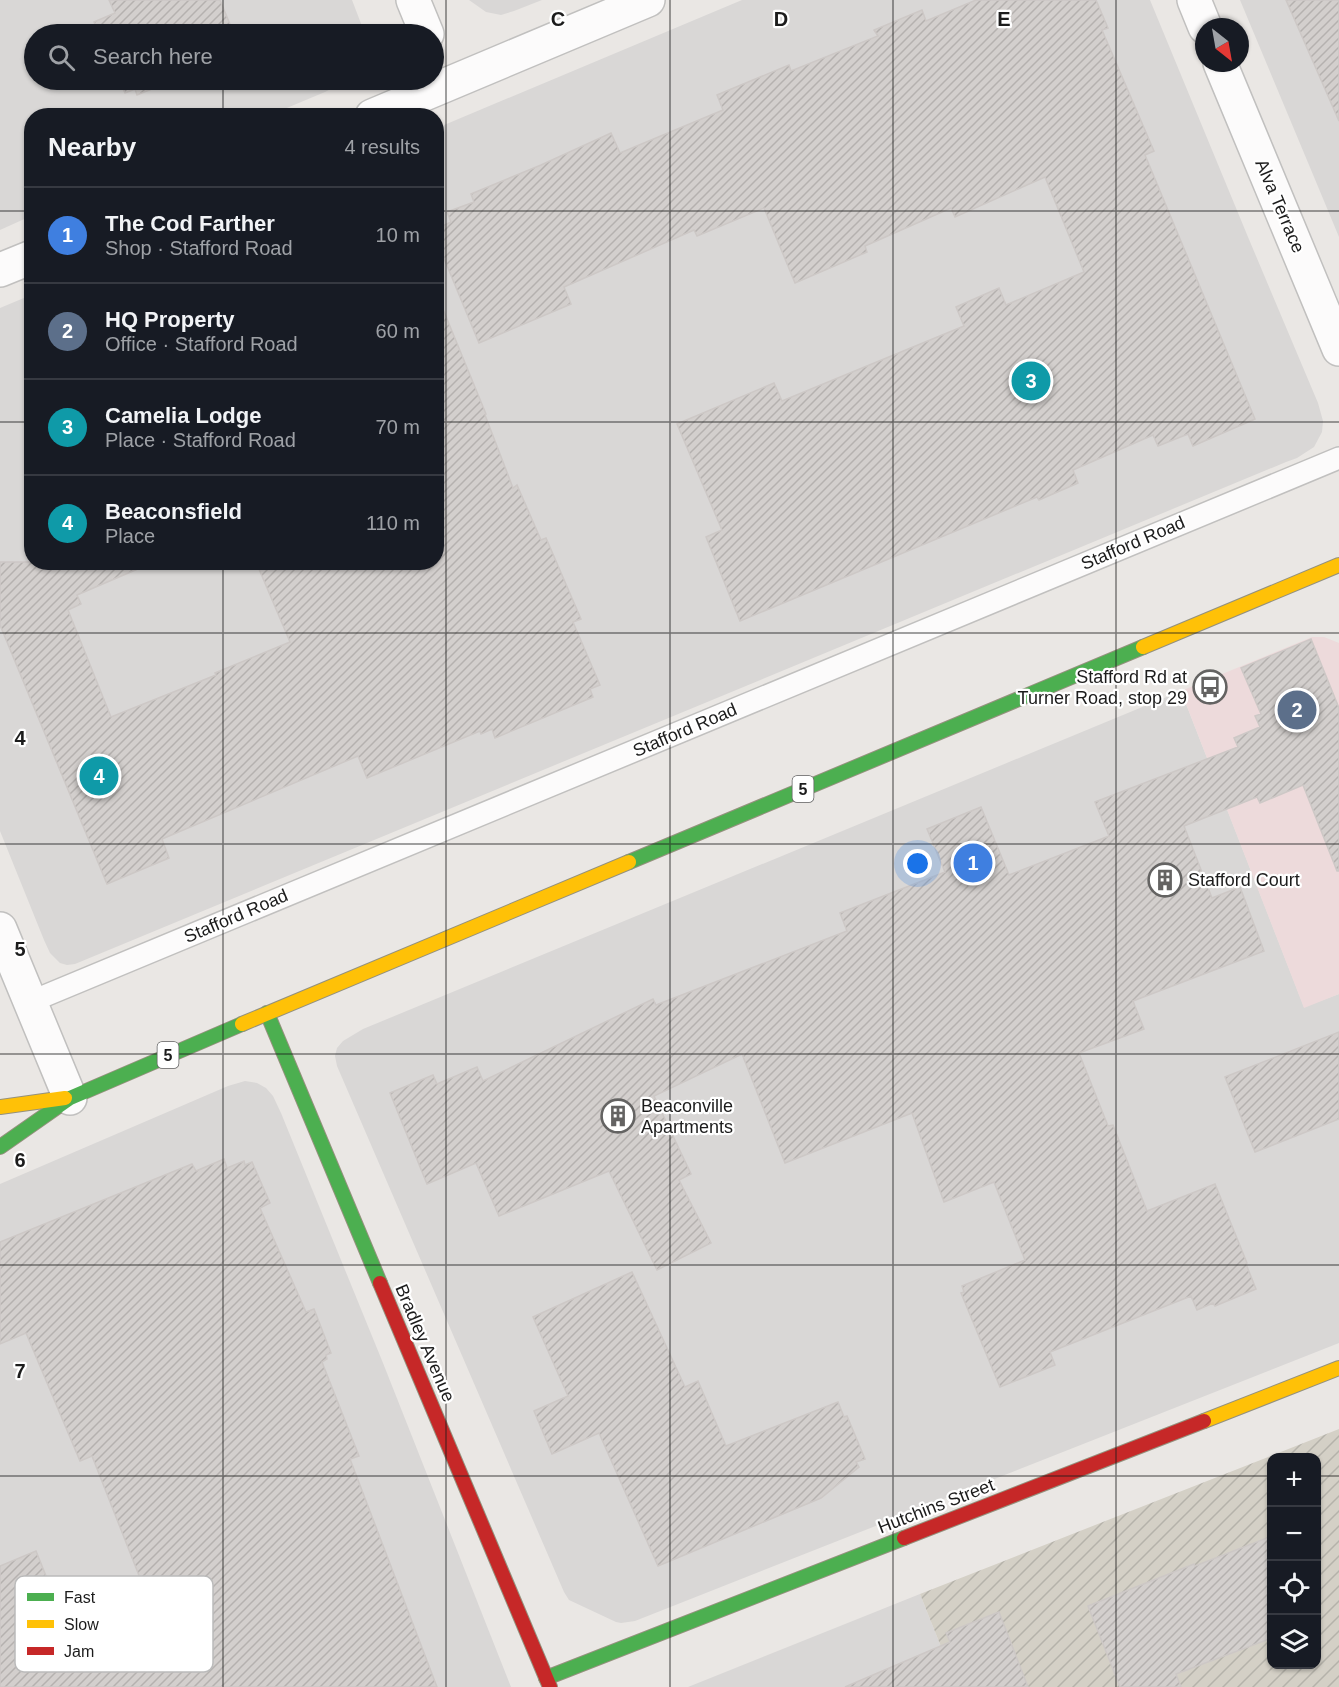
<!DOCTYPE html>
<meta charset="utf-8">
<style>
:root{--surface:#171b24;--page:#242831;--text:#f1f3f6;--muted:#9ea1a6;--line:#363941;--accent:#b2b2b3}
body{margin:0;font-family:Helvetica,sans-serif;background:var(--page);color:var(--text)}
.controls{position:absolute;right:18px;bottom:18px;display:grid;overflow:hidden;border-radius:12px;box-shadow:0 2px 4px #0004}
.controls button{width:54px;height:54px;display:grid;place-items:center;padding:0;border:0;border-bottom:2px solid var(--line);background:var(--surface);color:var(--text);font:30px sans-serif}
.compass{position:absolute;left:1195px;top:18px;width:54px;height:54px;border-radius:50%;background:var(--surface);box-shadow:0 2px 4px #0004;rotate:149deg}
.you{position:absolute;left:918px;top:864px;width:21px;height:21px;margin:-15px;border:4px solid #fff;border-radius:50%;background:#1a73e8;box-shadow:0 0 0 9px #1a73e833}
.badge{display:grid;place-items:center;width:39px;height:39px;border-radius:50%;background:var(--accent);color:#fff;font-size:20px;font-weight:700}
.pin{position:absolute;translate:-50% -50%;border:3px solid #fff;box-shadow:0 2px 6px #0006}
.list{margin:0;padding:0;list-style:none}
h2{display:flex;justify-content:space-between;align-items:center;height:78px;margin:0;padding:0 24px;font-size:26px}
h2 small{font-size:20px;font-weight:400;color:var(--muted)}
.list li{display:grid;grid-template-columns:39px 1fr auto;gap:18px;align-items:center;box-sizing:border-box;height:96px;padding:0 24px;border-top:2px solid var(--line)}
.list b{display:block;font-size:22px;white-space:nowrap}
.list p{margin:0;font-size:20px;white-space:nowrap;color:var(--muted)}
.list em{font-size:20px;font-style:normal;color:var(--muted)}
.icon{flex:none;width:33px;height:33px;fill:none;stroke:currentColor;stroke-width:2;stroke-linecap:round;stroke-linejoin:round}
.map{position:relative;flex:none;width:1339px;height:1687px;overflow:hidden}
.search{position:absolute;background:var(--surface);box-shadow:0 2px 4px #0004;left:24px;top:24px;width:420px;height:66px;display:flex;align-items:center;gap:15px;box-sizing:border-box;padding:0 21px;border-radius:33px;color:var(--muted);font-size:22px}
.panel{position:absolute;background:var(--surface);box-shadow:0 2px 4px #0004;left:24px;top:108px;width:420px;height:462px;border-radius:24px}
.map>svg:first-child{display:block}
.residential{fill:#d9d7d6}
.commercial{fill:#eddadb}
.construction{fill:url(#construction-furrows);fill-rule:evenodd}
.building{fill:url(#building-hatch);stroke:#cdc8c6;stroke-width:1.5}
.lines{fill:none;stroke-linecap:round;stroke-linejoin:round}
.lane-casing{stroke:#c1c0bf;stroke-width:24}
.street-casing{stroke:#c1c0bf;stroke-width:36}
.fast-casing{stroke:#94917d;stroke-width:16}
.slow-casing{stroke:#94917d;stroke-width:16}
.jam-casing{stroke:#94917d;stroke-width:16}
.lane{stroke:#fcfbfb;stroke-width:21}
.street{stroke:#fcfbfb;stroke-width:33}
.fast{stroke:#4caf50;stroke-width:14}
.slow{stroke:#ffc107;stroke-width:14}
.jam{stroke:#c62828;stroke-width:14}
.grid{fill:none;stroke:#1c1c1c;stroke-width:1.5;stroke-opacity:0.55}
.labels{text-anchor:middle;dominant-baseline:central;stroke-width:4.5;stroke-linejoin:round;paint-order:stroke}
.shield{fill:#fff;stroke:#606060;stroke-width:1.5}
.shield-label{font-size:16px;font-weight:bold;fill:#1c1c1c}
.street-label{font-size:18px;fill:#1c1c1c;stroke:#fff}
.poi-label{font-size:18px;fill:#1c1c1c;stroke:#fff;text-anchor:start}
.key{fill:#fff;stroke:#bbb;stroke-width:1.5}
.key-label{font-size:16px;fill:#1c1c1c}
.grid-label{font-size:20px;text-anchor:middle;font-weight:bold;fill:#1c1c1c;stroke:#fff;stroke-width:4.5;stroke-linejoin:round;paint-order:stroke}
</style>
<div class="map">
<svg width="1339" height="1687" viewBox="0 0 1339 1687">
<defs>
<pattern id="construction-furrows" width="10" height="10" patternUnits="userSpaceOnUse" patternTransform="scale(1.5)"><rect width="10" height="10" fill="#d4d0c6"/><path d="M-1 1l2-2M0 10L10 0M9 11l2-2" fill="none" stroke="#b5b2aa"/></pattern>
<pattern id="building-hatch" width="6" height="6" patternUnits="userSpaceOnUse" patternTransform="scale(1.5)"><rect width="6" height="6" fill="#d3cfcd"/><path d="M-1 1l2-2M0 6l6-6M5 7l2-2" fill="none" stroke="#b5b1af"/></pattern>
</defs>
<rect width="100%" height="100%" fill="#eae7e4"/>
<g class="residential">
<path d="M0 0H352L365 34H34V80H348L325 92 270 115 32 116 31 216 0 230Z"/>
<path d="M469 0H542L514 11 501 15 486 12Z"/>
<path d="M742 0H1150L1248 237 1318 403 1323 421 1322 432 1314 447 1297 458 1286 462 75 964 67 965 60 963 50 953 44 940 0 831V308L31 295 32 562H436L437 128Z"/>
<path d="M1240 0H1339V237L1309 165Z"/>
<path d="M1181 691 1304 1007 1339 994V1343L635 1621 621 1623 616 1622 569 1600 564 1592 337 1066 335 1056 337 1048 343 1041 363 1029Z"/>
<path d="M245 1081 257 1083 266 1088 273 1096 281 1113 383 1363 511 1687H0V1184L228 1086Z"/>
<path d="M920 1594 957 1687H688Z"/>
</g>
<path class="commercial" d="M1312 637H1324L1339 643V994L1304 1008 1181 691Z"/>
<path class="construction" d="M1339 1429V1687H957L920 1594ZM1272 1458H1316V1664H1272Z"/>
<g class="building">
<path d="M109 0H220L234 34H99L94 22 115 13Z"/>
<path d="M976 0H1096L1108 28 1102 30 1154 151 1145 155 1255 419 1193 446 1188 434 1158 446 1153 435 1073 470 1078 483 1039 500 1037 497 740 621 706 537 722 530 677 424 774 383 782 401 964 326 956 307 999 288 1006 305 1084 272 1045 177 955 217 951 208 865 246 867 252 795 283 764 208 697 236 694 230 564 287 571 304 479 343 436 239V229L451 222 447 212 474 202 471 194 541 165 611 133 620 153 723 110 717 95 789 65 791 71 878 36 874 30 922 10 926 21Z"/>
<path d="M1286 0H1339V121Z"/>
<path d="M119 80H174L137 95 135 89 125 93Z"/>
<path d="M436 297H438L486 414 485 415 513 488 517 485 541 540 546 538 581 619 573 622 600 685 590 689 593 697 495 738 492 729 481 734 480 731 367 778 358 756 162 839 169 858 107 884 0 625V562H154L77 595 81 604 68 610 111 717 216 675 215 673 290 642 256 562H436Z"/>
<path d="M1311 639 1339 708V871H1337L1303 785 1260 803 1257 797 1184 826 1212 898 1240 887 1264 951 1133 1001 1144 1029 1079 1053 1108 1126 1113 1125 1147 1211 1215 1184 1247 1263 1246 1264 1256 1289 1215 1306 1213 1303 1197 1310 1191 1296 1050 1352 1055 1365 1000 1387 961 1293 964 1292 962 1286 1025 1260 994 1182 944 1202 912 1113 785 1163 742 1054 654 1096 691 1174 679 1180 711 1243 657 1270 609 1171 499 1216 476 1163 427 1184 390 1093 433 1075 437 1084 477 1067 483 1081 653 999 656 1005 847 931 840 913 945 872 927 829 981 807 1009 875 1109 836 1095 802 1238 747 1234 738 1260 727 1255 716 1261 714 1241 668Z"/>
<path d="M1339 1032V1119L1255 1152 1225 1077Z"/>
<path d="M224 1159 227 1168 244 1161 245 1165 252 1162 270 1203 260 1208 306 1312 314 1309 331 1353 326 1355 327 1359 322 1362 359 1456 350 1459 437 1687H0V1566L36 1551 60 1611 140 1578 92 1456 80 1461 26 1333 0 1344V1242L192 1164 196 1171Z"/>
<path d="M632 1272 685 1387 698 1381 726 1446 838 1402 844 1417 847 1416 865 1459 856 1462 859 1467 821 1498 658 1566 599 1433 552 1454 534 1411 568 1396 533 1317Z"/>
<path d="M1272 1536V1638L1176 1674 1181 1687H1120L1088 1606 1194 1564 1195 1566Z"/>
<path d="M999 1612 1028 1687H845L950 1642 946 1633Z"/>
</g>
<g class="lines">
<defs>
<path id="lane" d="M30 1002 1339 458"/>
<g id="street">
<path d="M413 0 427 34"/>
<path d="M1194 0 1205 27"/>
<path d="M1220 63 1339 349"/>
<path d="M372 116 648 0"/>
<path d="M0 270 32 257"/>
<path d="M0 929 70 1098"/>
</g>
<g id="fast">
<path d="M629 862 1143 647"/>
<path d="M267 1013 380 1283"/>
<path d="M0 1147 70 1098 242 1024"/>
<path d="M546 1678 904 1538"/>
</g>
<g id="slow">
<path d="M1143 647 1339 565"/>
<path d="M242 1024 629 862"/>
<path d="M0 1107 65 1098"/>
<path d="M1204 1421 1339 1368"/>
</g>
<g id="jam">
<path d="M380 1283 550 1687"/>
<path d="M904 1538 1204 1421"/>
</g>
</defs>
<use href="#lane" class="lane-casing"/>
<use href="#street" class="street-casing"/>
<use href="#fast" class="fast-casing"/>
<use href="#slow" class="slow-casing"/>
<use href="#jam" class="jam-casing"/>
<use href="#lane" class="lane"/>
<use href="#street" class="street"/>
<use href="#fast" class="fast"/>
<use href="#slow" class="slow"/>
<use href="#jam" class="jam"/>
</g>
<path class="grid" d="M223 0V34M446 0V1687M670 0V1687M893 0V1687M1116 0V1687M223 80V116M0 211H32M436 211H1339M0 422H32M436 422H1339M223 562V1687M0 633H1339M0 844H1339M0 1054H1339M0 1265H1339M0 1476H1272M1316 1476H1339"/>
<defs>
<symbol id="bus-ring" viewBox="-11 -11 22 22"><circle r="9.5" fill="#fff" stroke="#646362" stroke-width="1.5"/><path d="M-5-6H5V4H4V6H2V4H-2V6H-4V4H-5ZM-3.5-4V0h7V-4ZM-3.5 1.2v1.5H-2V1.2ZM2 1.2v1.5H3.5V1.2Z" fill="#646362"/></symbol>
<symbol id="building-ring" viewBox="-11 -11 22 22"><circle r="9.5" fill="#fff" stroke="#646362" stroke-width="1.5"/><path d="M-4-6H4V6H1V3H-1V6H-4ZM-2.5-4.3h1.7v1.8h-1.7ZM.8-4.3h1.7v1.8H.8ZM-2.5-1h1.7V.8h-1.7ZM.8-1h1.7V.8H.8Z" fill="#646362"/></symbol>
</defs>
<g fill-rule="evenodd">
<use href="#bus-ring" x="1191" y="668" width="38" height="38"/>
<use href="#building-ring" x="1146" y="861" width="38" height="38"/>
<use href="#building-ring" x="599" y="1097" width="38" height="38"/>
</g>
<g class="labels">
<g class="shield">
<rect x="792.5" y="776" width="21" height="26" rx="4.5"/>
<rect x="157.5" y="1042" width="21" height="26" rx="4.5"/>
</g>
<g class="shield-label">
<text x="803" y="789">5</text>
<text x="168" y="1055">5</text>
</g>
<g class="street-label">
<text transform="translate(1280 206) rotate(67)">Alva Terrace</text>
<text transform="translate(1133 543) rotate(-23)">Stafford Road</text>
<text transform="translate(685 730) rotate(-23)">Stafford Road</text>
<text transform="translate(236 916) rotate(-23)">Stafford Road</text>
<text transform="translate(425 1343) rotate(67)">Bradley Avenue</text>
<text transform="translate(936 1506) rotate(-21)">Hutchins Street</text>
</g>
<g class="poi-label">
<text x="1187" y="677" text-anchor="end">Stafford Rd at<tspan x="1187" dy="21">Turner Road, stop 29</tspan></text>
<text x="1188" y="880">Stafford Court</text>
<text x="641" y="1106">Beaconville<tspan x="641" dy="21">Apartments</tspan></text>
</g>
</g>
<rect x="15" y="1576" width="198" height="96" rx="9" class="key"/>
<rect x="27" y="1593" width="27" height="8" fill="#4caf50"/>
<rect x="27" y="1620" width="27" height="8" fill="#ffc107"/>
<rect x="27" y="1647" width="27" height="8" fill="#c62828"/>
<g class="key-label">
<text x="64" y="1603">Fast</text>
<text x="64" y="1630">Slow</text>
<text x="64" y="1657">Jam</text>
</g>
<g class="grid-label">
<text x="558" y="26">C</text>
<text x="781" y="26">D</text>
<text x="1004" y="26">E</text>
<text x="20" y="745">4</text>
<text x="20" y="956">5</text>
<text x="20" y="1167">6</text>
<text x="20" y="1378">7</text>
</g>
</svg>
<div class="controls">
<button>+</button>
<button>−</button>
<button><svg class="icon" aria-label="locate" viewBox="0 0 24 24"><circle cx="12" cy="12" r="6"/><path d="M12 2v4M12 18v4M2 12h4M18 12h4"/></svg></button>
<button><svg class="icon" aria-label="layers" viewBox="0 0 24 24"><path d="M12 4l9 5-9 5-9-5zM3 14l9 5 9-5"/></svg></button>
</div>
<svg class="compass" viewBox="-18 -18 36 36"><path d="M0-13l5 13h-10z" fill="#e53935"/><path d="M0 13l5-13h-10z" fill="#9ea1a6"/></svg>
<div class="you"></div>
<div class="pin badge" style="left:973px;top:863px;background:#3f7fe0">1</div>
<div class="pin badge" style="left:1297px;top:710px;background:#5c6f8a">2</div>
<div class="pin badge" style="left:1031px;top:381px;background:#0f9aa8">3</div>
<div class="pin badge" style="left:99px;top:776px;background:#0f9aa8">4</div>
<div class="search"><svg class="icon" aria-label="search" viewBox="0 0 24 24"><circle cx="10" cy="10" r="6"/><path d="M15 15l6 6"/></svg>Search here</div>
<section class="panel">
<h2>Nearby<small>4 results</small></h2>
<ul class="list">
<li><span class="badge" style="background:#3f7fe0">1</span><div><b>The Cod Farther</b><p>Shop · Stafford Road</p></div><em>10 m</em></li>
<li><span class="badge" style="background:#5c6f8a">2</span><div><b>HQ Property</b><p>Office · Stafford Road</p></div><em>60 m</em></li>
<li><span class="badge" style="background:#0f9aa8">3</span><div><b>Camelia Lodge</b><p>Place · Stafford Road</p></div><em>70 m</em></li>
<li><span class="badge" style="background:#0f9aa8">4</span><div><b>Beaconsfield</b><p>Place</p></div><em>110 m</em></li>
</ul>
</section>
</div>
